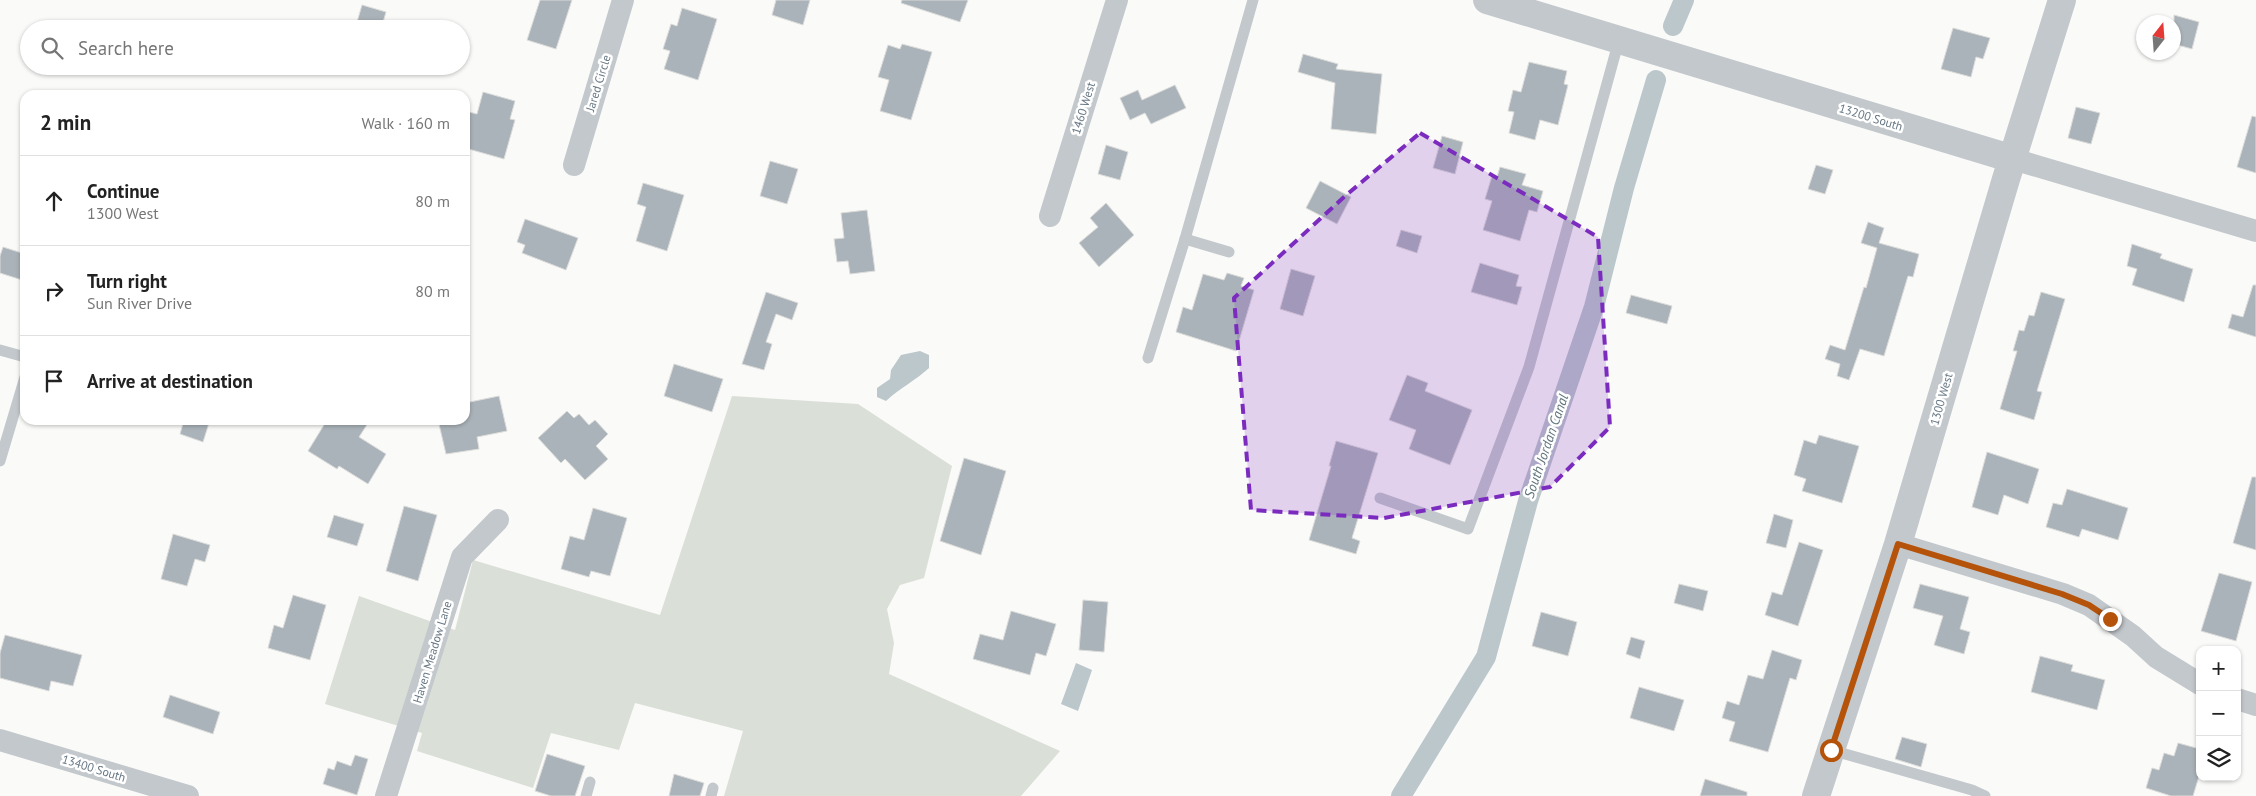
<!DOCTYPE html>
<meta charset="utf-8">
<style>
:root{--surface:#fff;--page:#f2f2f2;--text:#222;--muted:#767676;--line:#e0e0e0}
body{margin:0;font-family:"PT Sans",sans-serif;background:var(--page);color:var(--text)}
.controls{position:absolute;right:15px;bottom:15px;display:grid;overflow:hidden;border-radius:10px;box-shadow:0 1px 4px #0004}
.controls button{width:45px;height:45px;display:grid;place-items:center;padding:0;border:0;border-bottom:1px solid var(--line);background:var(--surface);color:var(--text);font:25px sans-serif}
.compass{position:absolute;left:2136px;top:15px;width:45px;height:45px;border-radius:50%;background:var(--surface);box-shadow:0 1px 4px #0004;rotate:17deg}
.stop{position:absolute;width:15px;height:15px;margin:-11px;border:4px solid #b45309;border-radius:50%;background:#fff}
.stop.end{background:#b45309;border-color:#fff;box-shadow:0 1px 5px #0008}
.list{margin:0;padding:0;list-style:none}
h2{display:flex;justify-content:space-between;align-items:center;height:65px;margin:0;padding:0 20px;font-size:21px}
h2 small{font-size:16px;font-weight:400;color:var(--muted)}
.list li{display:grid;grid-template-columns:32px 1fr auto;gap:15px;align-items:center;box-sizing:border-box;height:90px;padding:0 20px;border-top:1px solid var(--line)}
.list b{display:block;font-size:19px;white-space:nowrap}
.list p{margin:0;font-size:16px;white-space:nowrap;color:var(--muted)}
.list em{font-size:16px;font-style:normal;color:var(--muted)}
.icon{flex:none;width:28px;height:28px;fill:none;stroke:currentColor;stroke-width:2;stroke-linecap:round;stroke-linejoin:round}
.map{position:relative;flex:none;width:2256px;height:796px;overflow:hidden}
.search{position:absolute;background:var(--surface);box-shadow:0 1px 4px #0004;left:20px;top:20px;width:450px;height:55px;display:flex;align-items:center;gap:12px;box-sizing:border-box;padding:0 18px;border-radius:28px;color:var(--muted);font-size:19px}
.panel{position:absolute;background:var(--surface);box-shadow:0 1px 4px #0004;left:20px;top:90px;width:450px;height:335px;border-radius:15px}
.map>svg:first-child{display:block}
.green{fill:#dadfd7}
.water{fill:#bbc7cb}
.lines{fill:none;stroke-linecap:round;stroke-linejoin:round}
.canal{stroke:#bbc7cb;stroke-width:20}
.building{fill:#aab3b9;stroke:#dcdcda}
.service{stroke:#c3c8cc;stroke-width:11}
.minor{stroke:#c3c8cc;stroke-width:22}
.tertiary{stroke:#c3c8cc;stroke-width:28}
.route{stroke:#b45309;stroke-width:6}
.marked{fill:#7b2cbf;fill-opacity:0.2;stroke:#7b2cbf;stroke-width:4;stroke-dasharray:10 6;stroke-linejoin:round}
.labels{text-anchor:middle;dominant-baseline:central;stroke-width:5;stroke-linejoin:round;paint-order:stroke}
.street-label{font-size:12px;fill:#657683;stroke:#fff}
.water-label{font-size:14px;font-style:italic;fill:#60757c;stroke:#fff}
</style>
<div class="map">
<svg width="2256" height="796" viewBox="0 0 2256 796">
<rect width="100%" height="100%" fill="#fafaf8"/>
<path class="green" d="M732 396 858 404 952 466 924 578 900 585 887 609 894 643 889 674 1060 751 1021 796H724L743 731 635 703 619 750 551 733 533 788 417 751 422 733 325 704 359 596 455 630 473 560 660 615Z"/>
<g class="water">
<path d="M920 351 929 355V368C916 380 900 388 886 401L877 397V388L890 379 891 370 901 355Z"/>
<path d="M1076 663 1092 670 1078 711 1061 704Z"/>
</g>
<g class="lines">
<g class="canal">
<path d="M1673 26 1684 0"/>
<path d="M1401 796 1486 657 1528 501 1594 307 1624 188 1656 80"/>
</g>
</g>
<g class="building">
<path d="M540 0H572L556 49 527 40Z"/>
<path d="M776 0H810L803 25 772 15Z"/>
<path d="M902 0H968L960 22 901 3Z"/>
<path d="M362 5 386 12 381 29H355Z"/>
<path d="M682 8 717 19 698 80 664 69 670 51 663 49 671 24 677 26Z"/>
<path d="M2174 15 2199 22 2192 49 2174 44Z"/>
<path d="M1953 28 1990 38 1983 59 1976 57 1971 77 1941 69Z"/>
<path d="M902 44 932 52 911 120 880 111 889 80 878 77 888 45 900 49Z"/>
<path d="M1303 54 1338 64 1336 69 1382 74 1376 134 1331 129 1335 83 1298 72Z"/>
<path d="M1529 62 1567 71 1564 84 1568 85 1558 125 1540 120 1535 140 1509 133 1514 112 1508 111 1513 90 1521 92Z"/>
<path d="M1175 85 1186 108 1151 124 1145 113 1130 120 1120 98 1138 90 1142 100Z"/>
<path d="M483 92 515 101 510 119 515 120 504 159 465 148V111L477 114Z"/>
<path d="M2076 107 2100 113 2091 144 2068 138Z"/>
<path d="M2252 116 2256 117V173L2237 167Z"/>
<path d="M1442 136 1463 142 1455 174 1433 168Z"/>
<path d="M1106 145 1128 152 1120 180 1098 174Z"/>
<path d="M770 161 798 169 787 204 760 196Z"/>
<path d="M1816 165 1833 170 1825 194 1808 189Z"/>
<path d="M1500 167 1526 174 1522 185 1543 191 1537 212 1529 210 1520 241 1483 230 1492 201 1485 199 1492 176 1497 177Z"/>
<path d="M1320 181 1351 197 1337 224 1306 208Z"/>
<path d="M643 183 684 195 667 251 636 241 646 207 637 204Z"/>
<path d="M1106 203 1134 235 1099 267 1079 243 1098 227 1090 218Z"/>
<path d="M867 210 875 271 850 274 848 261 837 262 834 239 844 238 841 213Z"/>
<path d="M525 219 578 238 566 270 522 253 525 245 517 242Z"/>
<path d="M1868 222 1884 228 1879 243 1919 254 1913 277 1908 276 1884 356 1860 349 1849 380 1837 376 1840 364 1825 359 1830 345 1845 350 1864 287 1866 288 1877 248 1861 243Z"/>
<path d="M1401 230 1422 236 1417 253 1396 246Z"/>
<path d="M2132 244 2162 254 2160 258 2193 269 2184 302 2132 285 2137 269 2127 266Z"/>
<path d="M3 247 25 254V281L0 273V256Z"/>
<path d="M1480 263 1519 275 1516 286 1522 287 1517 305 1471 292Z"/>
<path d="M1291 269 1315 276 1303 316 1280 309Z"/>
<path d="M1227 273 1244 278 1241 286 1254 290 1236 351 1176 332 1183 307 1192 310 1203 274 1224 280Z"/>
<path d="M2253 285H2256V337L2228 328 2232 314 2243 317Z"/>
<path d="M766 292 798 303 792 320 776 314 766 342 772 344 764 370 742 364Z"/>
<path d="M2041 292 2065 299 2037 391 2042 392 2034 420 2000 409 2017 351H2013L2019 330 2024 331 2029 315 2034 316Z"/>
<path d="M1631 295 1672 306 1667 324 1626 313Z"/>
<path d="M674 364 723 379 712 412 664 396Z"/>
<path d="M1407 375 1428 383 1425 391 1472 410 1450 465 1409 449 1416 430 1389 420Z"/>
<path d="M499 396 507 431 477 437 479 449 446 454 438 420H465V403Z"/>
<path d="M567 411 574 418 579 414 589 425 595 420 608 434 596 446 608 459 585 480 565 459 561 463 538 438Z"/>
<path d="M184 420H210L203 442 180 434Z"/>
<path d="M327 420H370L359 437 386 454 368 484 339 466 337 469 308 451Z"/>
<path d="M1819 435 1859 446 1842 503 1802 491 1806 479 1794 475 1804 440 1816 444Z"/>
<path d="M1336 441 1378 453 1352 538 1360 541 1356 554 1309 540 1331 466H1329Z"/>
<path d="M1987 452 2039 469 2028 504 2004 495 1998 515 1972 507Z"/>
<path d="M964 458 1006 471 981 555 940 541Z"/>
<path d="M2252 477H2256V550L2233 543Z"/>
<path d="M2067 489 2128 508 2118 540 2082 529 2079 537 2046 527 2053 503 2062 505Z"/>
<path d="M404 506 437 515 418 581 386 571Z"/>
<path d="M593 508 627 518 610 576 591 571 589 577 561 569 570 536 584 540Z"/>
<path d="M1774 514 1793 520 1786 548 1766 543Z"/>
<path d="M334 515 364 524 357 546 327 537Z"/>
<path d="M173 534 210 545 205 562 195 559 187 586 161 579Z"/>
<path d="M1799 542 1823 550 1798 626 1765 615 1772 592 1782 595Z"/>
<path d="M2219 573 2252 582 2236 641 2201 631Z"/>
<path d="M1679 584 1708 591 1703 611 1674 603Z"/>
<path d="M1920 584 1969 597 1960 629 1970 632 1964 654 1934 645 1943 616 1913 608Z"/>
<path d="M293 595 326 605 310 660 268 648 274 625 283 628Z"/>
<path d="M1083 600 1108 602 1104 652 1079 650Z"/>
<path d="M1011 611 1056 624 1046 656 1036 653 1030 675 973 659 980 634 1003 640Z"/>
<path d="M1541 612 1577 622 1568 656 1532 646Z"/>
<path d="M5 635 82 655 73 686 51 681 49 691 0 678V653Z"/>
<path d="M1631 637 1645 641 1640 659 1626 654Z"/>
<path d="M1772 650 1802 660 1796 680 1790 678 1768 752 1729 741 1735 722 1722 718 1727 701 1739 705 1748 675 1763 679Z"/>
<path d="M2040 656 2073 665 2071 671 2105 680 2097 710 2031 692Z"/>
<path d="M1639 687 1684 700 1674 731 1630 718Z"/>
<path d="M170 695 220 712 213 734 163 717Z"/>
<path d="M1902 737 1927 744 1921 767 1895 759Z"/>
<path d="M2178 743 2200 749V773L2193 796H2171L2146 788 2152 768 2159 770 2164 753 2174 756Z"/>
<path d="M547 754 585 766 575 796H551L535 791Z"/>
<path d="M355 755 368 759 357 795 323 784 328 768 334 770 337 761 351 766Z"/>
<path d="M674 774 704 783 700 796H669Z"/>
<path d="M1705 779 1747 792V796H1700Z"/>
</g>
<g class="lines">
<g class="service">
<path d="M1185 239 1229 252"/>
<path d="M0 350 25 357"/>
<path d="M1148 358 1185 239 1253 0"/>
<path d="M0 461 25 377"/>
<path d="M1380 498 1468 529 1529 367 1619 40"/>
<path d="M1831 750 1972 790 1985 796"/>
<path d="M586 796 590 782"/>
<path d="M711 796 713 788"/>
</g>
<g class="minor">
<path d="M2013 159 2256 231"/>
<path d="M574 165 623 0"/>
<path d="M1050 216 1117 0"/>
<path d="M1898 544 2063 594 2089 605 2133 636 2156 657 2200 684"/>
<path d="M2237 699 2256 705"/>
<path d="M0 740 188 796"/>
<path d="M386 796 462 557 498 520"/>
</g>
<g class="tertiary">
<path d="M1487 0 2013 159"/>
<path d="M1816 796 1898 544 2006 179 2062 0"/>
</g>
</g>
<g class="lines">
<path class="route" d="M1831 750 1898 544 2062 594 2089 605 2110 619"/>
</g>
<path class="marked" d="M1420 133 1598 237 1610 427 1550 487 1384 518 1251 510 1234 298 1344 197Z"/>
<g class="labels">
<g class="street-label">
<text transform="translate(598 83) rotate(-73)">Jared Circle</text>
<text transform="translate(1083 108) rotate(-73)">1460 West</text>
<text transform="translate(1871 117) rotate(17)">13200 South</text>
<text transform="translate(1941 399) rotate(-74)">1300 West</text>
<text transform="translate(432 652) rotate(-73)">Haven Meadow Lane</text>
<text transform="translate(94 768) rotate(17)">13400 South</text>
</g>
<g class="water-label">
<text transform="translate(1546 446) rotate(-71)">South Jordan Canal</text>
</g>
</g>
</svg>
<div class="controls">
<button>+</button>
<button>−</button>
<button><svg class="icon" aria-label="layers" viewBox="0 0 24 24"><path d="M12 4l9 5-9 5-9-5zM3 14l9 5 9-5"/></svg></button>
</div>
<svg class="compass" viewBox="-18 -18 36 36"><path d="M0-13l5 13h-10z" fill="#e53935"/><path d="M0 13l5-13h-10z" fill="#767676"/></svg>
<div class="stop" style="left:1831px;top:750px"></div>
<div class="stop end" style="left:2110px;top:619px"></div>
<div class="search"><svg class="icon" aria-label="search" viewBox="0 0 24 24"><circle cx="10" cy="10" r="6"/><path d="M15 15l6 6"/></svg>Search here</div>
<section class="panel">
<h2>2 min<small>Walk · 160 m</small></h2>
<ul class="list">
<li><svg class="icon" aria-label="ahead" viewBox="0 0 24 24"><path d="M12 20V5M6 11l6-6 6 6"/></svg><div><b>Continue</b><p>1300 West</p></div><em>80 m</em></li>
<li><svg class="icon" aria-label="right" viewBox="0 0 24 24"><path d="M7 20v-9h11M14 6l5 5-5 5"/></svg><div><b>Turn right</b><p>Sun River Drive</p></div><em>80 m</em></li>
<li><svg class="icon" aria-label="arrive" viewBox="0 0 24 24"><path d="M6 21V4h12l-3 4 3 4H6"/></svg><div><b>Arrive at destination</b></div></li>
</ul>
</section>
</div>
